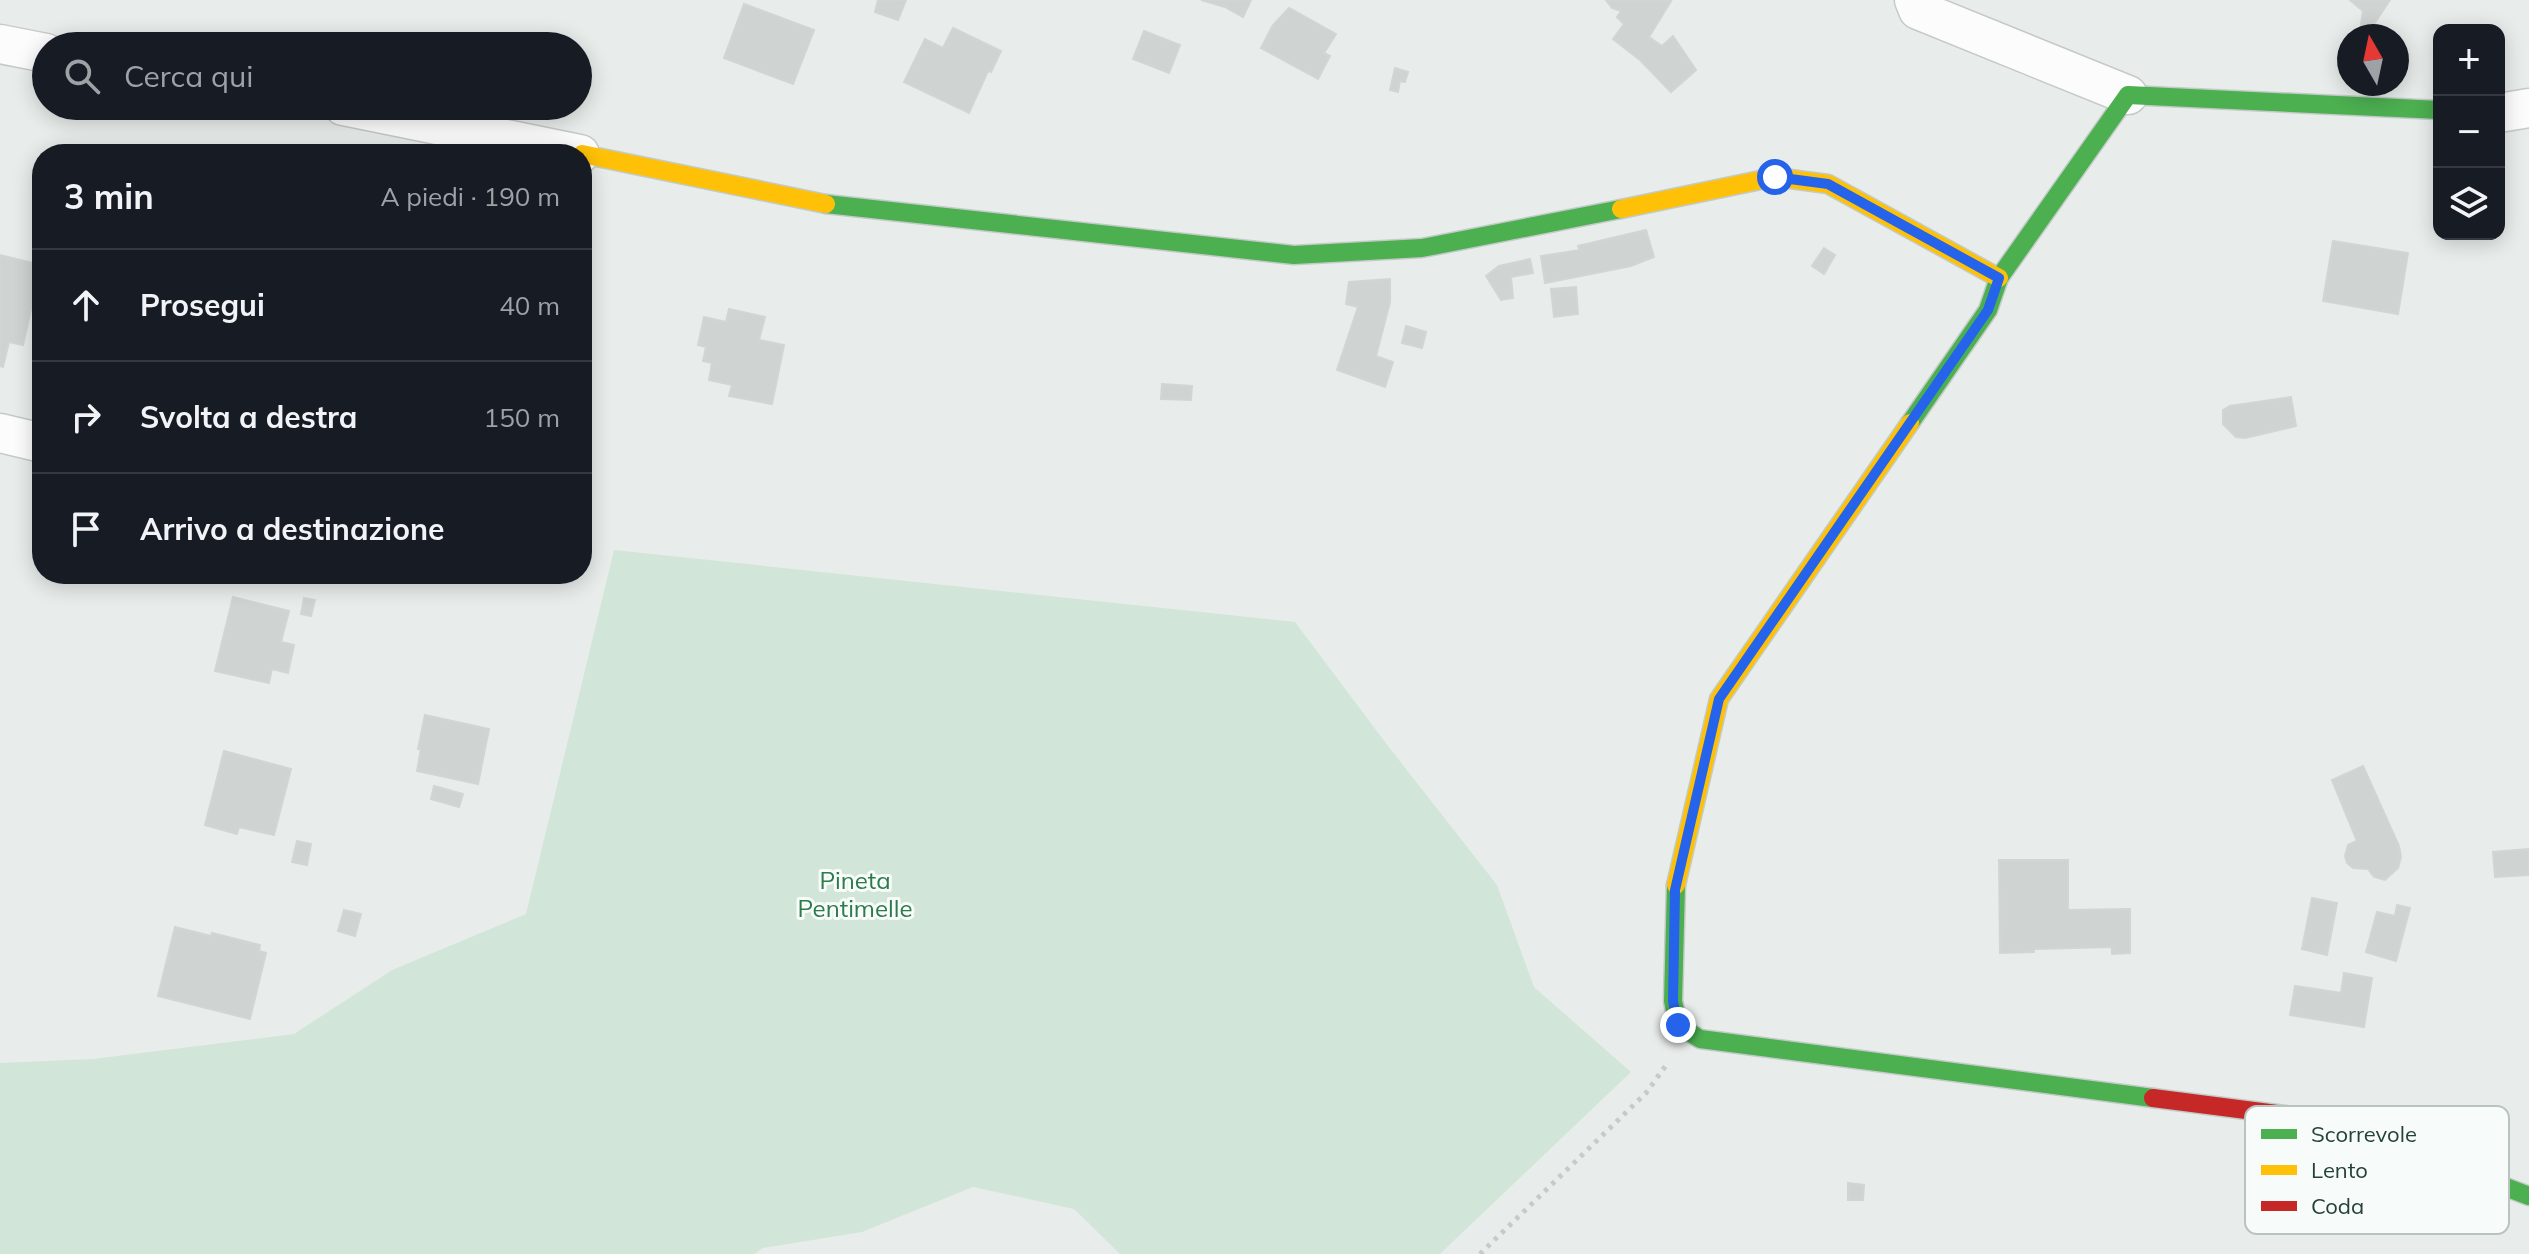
<!DOCTYPE html>
<html lang="it">
<meta charset="utf-8">
<style>
:root{--surface:#171b24;--page:#242831;--text:#f1f3f6;--muted:#9ea1a6;--line:#363941}
body{margin:0;font-family:Mulish,sans-serif;background:var(--page);color:var(--text)}
.controls{position:absolute;right:24px;top:24px;display:grid;overflow:hidden;border-radius:16px;box-shadow:0 4px 20px #0003}
.controls button{width:72px;height:72px;display:grid;place-items:center;padding:0;border:0;border-bottom:2px solid var(--line);background:var(--surface);color:var(--text);font:40px sans-serif}
.compass{position:absolute;left:2337px;top:24px;width:72px;height:72px;border-radius:50%;background:var(--surface);box-shadow:0 4px 20px #0003;rotate:351deg}
.stop{position:absolute;width:24px;height:24px;margin:-18px;border:6px solid #2563eb;border-radius:50%;background:#fff}
.stop.end{background:#2563eb;border-color:#fff;box-shadow:0 2px 8px #0008}
.list{margin:0;padding:0;list-style:none}
h2{display:flex;justify-content:space-between;align-items:center;height:104px;margin:0;padding:0 32px;font-size:34px}
h2 small{font-size:26px;font-weight:400;color:var(--muted)}
.list li{display:grid;grid-template-columns:52px 1fr auto;gap:24px;align-items:center;box-sizing:border-box;height:112px;padding:0 32px;border-top:2px solid var(--line)}
.list b{display:block;font-size:30px;white-space:nowrap}
.list em{font-size:26px;font-style:normal;color:var(--muted)}
.icon{flex:none;width:44px;height:44px;fill:none;stroke:currentColor;stroke-width:2;stroke-linecap:round;stroke-linejoin:round}
.map{position:relative;flex:none;width:2529px;height:1254px;overflow:hidden}
.search{position:absolute;background:var(--surface);box-shadow:0 4px 20px #0003;left:32px;top:32px;width:560px;height:88px;display:flex;align-items:center;gap:20px;box-sizing:border-box;padding:0 28px;border-radius:44px;color:var(--muted);font-size:30px}
.panel{position:absolute;background:var(--surface);box-shadow:0 4px 20px #0003;left:32px;top:144px;width:560px;height:440px;border-radius:32px}
.map>svg:first-child{display:block}
.green{fill:#d1e6d8}
.building{fill:#cfd4d2;stroke:#d1d6d4;stroke-width:2}
.lines{fill:none;stroke-linecap:round;stroke-linejoin:round}
.street-casing{stroke:#c5cac8;stroke-width:41}
.fast-casing{stroke:#c3cbc8;stroke-width:21}
.slow-casing{stroke:#c3cbc8;stroke-width:21}
.jam-casing{stroke:#c3cbc8;stroke-width:21}
.path{stroke:#c3ccca;stroke-width:5;stroke-dasharray:4 6;stroke-linecap:butt}
.street{stroke:#fcfcfc;stroke-width:38}
.fast{stroke:#4caf50;stroke-width:18}
.slow{stroke:#ffc107;stroke-width:18}
.jam{stroke:#c62828;stroke-width:18}
.route{stroke:#2563eb;stroke-width:10}
.labels{text-anchor:middle;dominant-baseline:central;stroke-width:6;stroke-linejoin:round;paint-order:stroke}
.park-label{font-size:24px;fill:#2d7a4b;stroke:#f7fbf9}
.key{fill:#f7fbf9;stroke:#b8c4c0;stroke-width:2}
.key-label{font-size:22px;fill:#24423a}
</style>
<div class="map">
<svg width="2529" height="1254" viewBox="0 0 2529 1254">
<rect width="100%" height="100%" fill="#e8edeb"/>
<path class="green" d="M614 550 1295 622 1388 746 1497 885 1534 987 1631 1072 1440 1254H1120L1074 1209 973 1187 862 1232 763 1248 754 1254H0V1063L93 1059 294 1034 392 970 526 914Z"/>
<g class="building">
<path d="M878 0H906L898 20 875 12Z"/>
<path d="M1201 0H1251L1243 17 1225 7Z"/>
<path d="M1606 0 1671 1 1649 37 1662 46 1673 36 1696 70 1671 92 1640 60 1613 39 1624 24 1617 17 1621 11 1612 8Z"/>
<path d="M2350 0H2390L2370 30 2363 28 2361 24 2363 11Z"/>
<path d="M744 4 814 30 793 84 724 58Z"/>
<path d="M1289 8 1336 34 1324 53 1330 56 1318 79 1261 48 1273 25Z"/>
<path d="M953 28 1001 51 991 72 988 71 969 113 904 82 925 39 943 48Z"/>
<path d="M1144 31 1180 45 1169 73 1133 59Z"/>
<path d="M1395 68 1408 72 1405 82 1400 81 1398 92 1390 90Z"/>
<path d="M1646 230 1654 257 1631 266 1545 283 1541 256 1580 250 1578 246Z"/>
<path d="M2333 241 2408 253 2398 314 2323 301Z"/>
<path d="M1824 248 1835 255 1824 274 1812 266Z"/>
<path d="M0 255 41 265 23 345 9 342 3 367 0 366Z"/>
<path d="M1530 259 1533 273 1511 277 1513 298 1501 300 1486 276 1499 266Z"/>
<path d="M1390 279V302L1376 356 1393 362 1385 387 1337 370 1358 307 1346 304 1349 282Z"/>
<path d="M1576 287 1578 314 1554 317 1551 289Z"/>
<path d="M729 309 765 317 759 340 784 345 772 404 729 396 732 385 709 380 712 363 703 361 706 347 698 345 704 317 726 322Z"/>
<path d="M1406 326 1426 332 1422 348 1402 343Z"/>
<path d="M1162 384 1192 386 1191 400 1161 399Z"/>
<path d="M2291 397 2296 426 2245 438 2236 437 2223 424V410L2230 406Z"/>
<path d="M233 597 289 611 281 642 294 645 288 673 272 669 269 683 215 671Z"/>
<path d="M304 598 315 600 311 616 301 614Z"/>
<path d="M425 715 489 729 478 784 417 771 421 749H418Z"/>
<path d="M224 751 291 769 274 835 239 827 237 834 205 825Z"/>
<path d="M2363 766 2399 846 2401 857 2398 868 2385 880 2374 877 2368 869 2353 868 2347 863 2345 856 2348 845 2357 841 2332 780Z"/>
<path d="M434 786 463 794 459 807 431 799Z"/>
<path d="M297 841 311 844 307 865 292 862Z"/>
<path d="M2529 849V875L2495 877 2493 852Z"/>
<path d="M1999 860H2068V910L2130 909V953L2112 954V947L2034 949V952L2000 953Z"/>
<path d="M2312 898 2337 903 2327 955 2302 949Z"/>
<path d="M2397 905 2410 908 2396 961 2366 952 2377 912 2395 916Z"/>
<path d="M344 910 361 914 355 936 338 931Z"/>
<path d="M175 927 211 936 212 933 260 945 259 951 266 953 250 1019 158 996Z"/>
<path d="M2344 973 2372 978 2364 1027 2290 1015 2295 986 2341 993Z"/>
<path d="M1848 1183 1864 1185 1863 1200H1848Z"/>
</g>
<g class="lines">
<defs>
<g id="street">
<path d="M1914 0 1918 10 2128 95"/>
<path d="M0 44 46 53"/>
<path d="M343 106 580 154"/>
<path d="M2499 113 2529 108"/>
<path d="M0 433 42 443"/>
</g>
<g id="fast">
<path d="M826 204 1294 255 1422 248 1621 209"/>
<path d="M1910 423 1988 310 1999 278 2128 95 2439 110"/>
<path d="M1676 885 1673 1001 1678 1025 1700 1039 2153 1098"/>
<path d="M2390 1143 2529 1196"/>
</g>
<g id="slow">
<path d="M582 154 826 204"/>
<path d="M1621 209 1775 177 1828 184 1999 278"/>
<path d="M1676 885 1719 699 1910 423"/>
</g>
<path id="jam" d="M2153 1098 2332 1121 2390 1143"/>
</defs>
<use href="#street" class="street-casing"/>
<use href="#fast" class="fast-casing"/>
<use href="#slow" class="slow-casing"/>
<use href="#jam" class="jam-casing"/>
<path class="path" d="M1480 1254 1646 1093 1667 1064"/>
<use href="#street" class="street"/>
<use href="#fast" class="fast"/>
<use href="#slow" class="slow"/>
<use href="#jam" class="jam"/>
</g>
<g class="lines">
<path class="route" d="M1678 1025 1673 1001 1675 890 1719 699 1988 310 1999 278 1828 184 1775 177"/>
</g>
<g class="labels">
<g class="park-label">
<text x="855" y="880">Pineta<tspan x="855" dy="28">Pentimelle</tspan></text>
</g>
</g>
<rect x="2245" y="1106" width="264" height="128" rx="12" class="key"/>
<rect x="2261" y="1129" width="36" height="10" fill="#4caf50"/>
<rect x="2261" y="1165" width="36" height="10" fill="#ffc107"/>
<rect x="2261" y="1201" width="36" height="10" fill="#c62828"/>
<g class="key-label">
<text x="2311" y="1142">Scorrevole</text>
<text x="2311" y="1178">Lento</text>
<text x="2311" y="1214">Coda</text>
</g>
</svg>
<div class="controls">
<button>+</button>
<button>−</button>
<button><svg class="icon" aria-label="layers" viewBox="0 0 24 24"><path d="M12 4l9 5-9 5-9-5zM3 14l9 5 9-5"/></svg></button>
</div>
<svg class="compass" viewBox="-18 -18 36 36"><path d="M0-13l5 13h-10z" fill="#e53935"/><path d="M0 13l5-13h-10z" fill="#9ea1a6"/></svg>
<div class="stop" style="left:1775px;top:177px"></div>
<div class="stop end" style="left:1678px;top:1025px"></div>
<div class="search"><svg class="icon" aria-label="search" viewBox="0 0 24 24"><circle cx="10" cy="10" r="6"/><path d="M15 15l6 6"/></svg>Cerca qui</div>
<section class="panel">
<h2>3 min<small>A piedi · 190 m</small></h2>
<ul class="list">
<li><svg class="icon" aria-label="ahead" viewBox="0 0 24 24"><path d="M12 20V5M6 11l6-6 6 6"/></svg><div><b>Prosegui</b></div><em>40 m</em></li>
<li><svg class="icon" aria-label="right" viewBox="0 0 24 24"><path d="M7 20v-9h11M14 6l5 5-5 5"/></svg><div><b>Svolta a destra</b></div><em>150 m</em></li>
<li><svg class="icon" aria-label="arrive" viewBox="0 0 24 24"><path d="M6 21V4h12l-3 4 3 4H6"/></svg><div><b>Arrivo a destinazione</b></div></li>
</ul>
</section>
</div>
